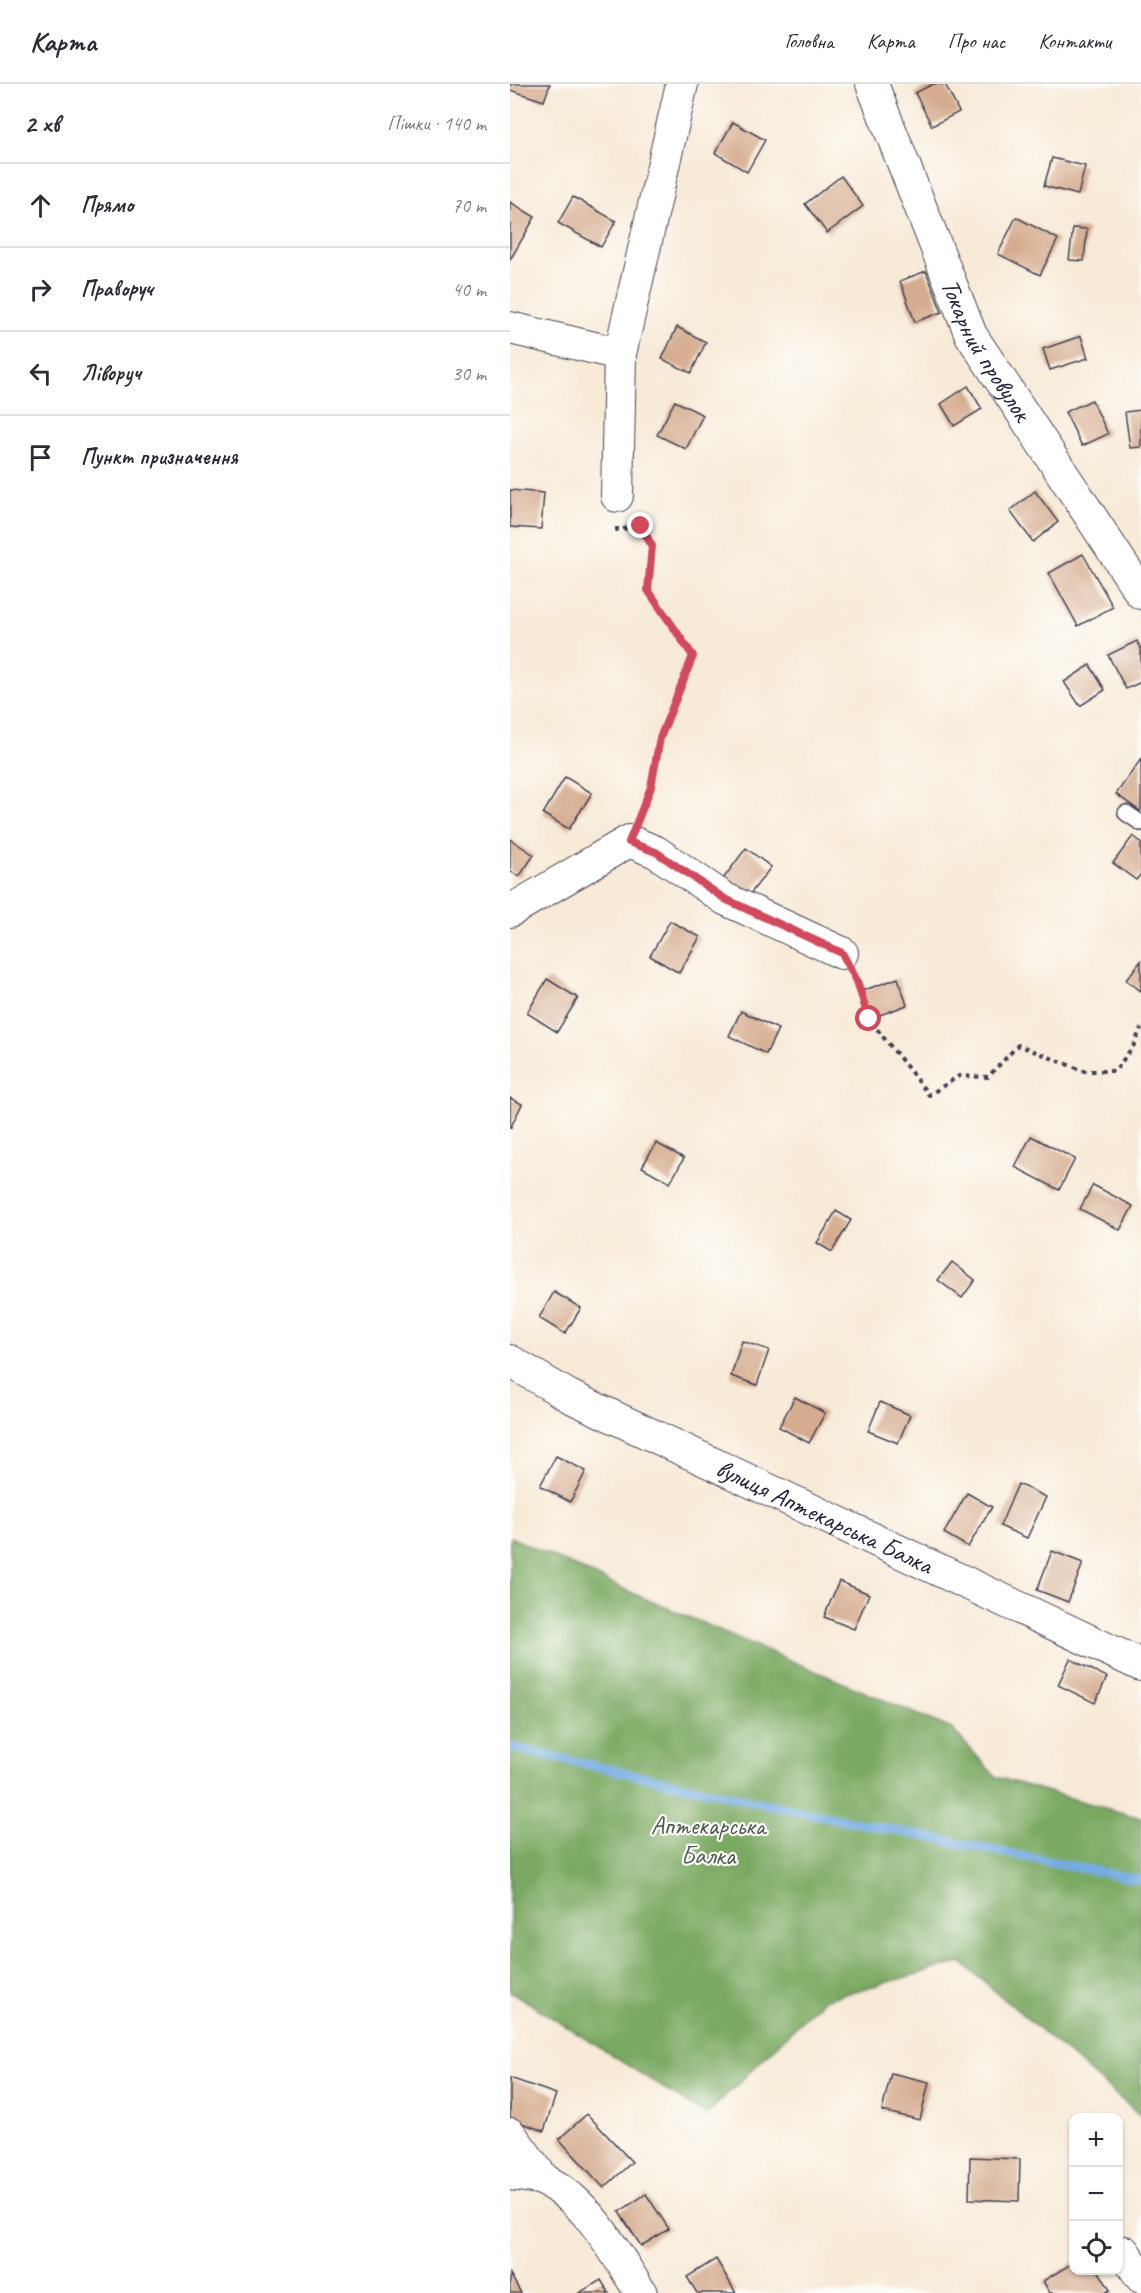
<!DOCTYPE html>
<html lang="uk">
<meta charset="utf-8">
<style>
:root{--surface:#fff;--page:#f2f2f3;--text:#2b2b33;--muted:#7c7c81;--line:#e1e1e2}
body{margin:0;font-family:Caveat,sans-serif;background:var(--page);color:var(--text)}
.controls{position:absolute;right:18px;bottom:18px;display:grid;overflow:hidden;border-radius:12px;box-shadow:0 2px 4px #0004}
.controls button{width:54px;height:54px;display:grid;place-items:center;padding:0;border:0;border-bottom:2px solid var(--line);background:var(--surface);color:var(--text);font:30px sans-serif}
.stop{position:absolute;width:18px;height:18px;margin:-14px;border:4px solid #d1495b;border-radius:50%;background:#fff}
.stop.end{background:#d1495b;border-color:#fff;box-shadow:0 2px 6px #0008}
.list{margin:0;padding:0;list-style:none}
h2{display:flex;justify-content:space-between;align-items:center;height:78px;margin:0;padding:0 24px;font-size:26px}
h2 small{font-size:20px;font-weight:400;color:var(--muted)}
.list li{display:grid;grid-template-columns:39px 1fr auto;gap:18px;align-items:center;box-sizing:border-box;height:84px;padding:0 24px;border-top:2px solid var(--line)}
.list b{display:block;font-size:22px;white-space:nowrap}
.list em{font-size:20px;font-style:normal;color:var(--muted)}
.icon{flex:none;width:33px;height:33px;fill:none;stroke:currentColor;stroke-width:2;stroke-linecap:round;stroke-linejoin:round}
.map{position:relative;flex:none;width:631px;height:2209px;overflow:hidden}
header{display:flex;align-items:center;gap:36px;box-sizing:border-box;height:84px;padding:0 30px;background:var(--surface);border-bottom:2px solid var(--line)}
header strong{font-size:28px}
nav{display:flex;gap:33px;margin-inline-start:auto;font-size:21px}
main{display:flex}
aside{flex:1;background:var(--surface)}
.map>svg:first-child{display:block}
.forest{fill:#7aa962;stroke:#4e664e;stroke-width:1.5}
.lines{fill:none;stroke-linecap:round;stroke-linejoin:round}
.stream{stroke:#73ace2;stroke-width:9}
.building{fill:#d5ac8f}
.lane-casing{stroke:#424052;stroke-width:18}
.street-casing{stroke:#424052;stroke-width:34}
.path{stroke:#424052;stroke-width:4;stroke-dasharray:4.5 4.5;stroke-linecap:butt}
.lane{stroke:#fff;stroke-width:15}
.street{stroke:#fff;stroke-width:32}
.route{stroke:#d1495b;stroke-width:8}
.labels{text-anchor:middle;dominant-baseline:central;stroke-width:4.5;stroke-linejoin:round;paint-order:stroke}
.street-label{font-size:26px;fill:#22223b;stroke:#fdfcf7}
.park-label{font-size:26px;fill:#4b5a4e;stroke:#fdfcf7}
</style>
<header>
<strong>Карта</strong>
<nav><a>Головна</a><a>Карта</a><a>Про нас</a><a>Контакти</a></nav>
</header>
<main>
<aside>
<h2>2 хв<small>Пішки · 140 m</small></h2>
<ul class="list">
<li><svg class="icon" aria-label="ahead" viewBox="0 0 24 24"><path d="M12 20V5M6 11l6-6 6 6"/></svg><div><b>Прямо</b></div><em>70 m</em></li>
<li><svg class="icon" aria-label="right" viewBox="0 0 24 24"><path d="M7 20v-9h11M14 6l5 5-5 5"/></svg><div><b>Праворуч</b></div><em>40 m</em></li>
<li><svg class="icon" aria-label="left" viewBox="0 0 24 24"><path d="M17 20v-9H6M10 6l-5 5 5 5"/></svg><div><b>Ліворуч</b></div><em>30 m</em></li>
<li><svg class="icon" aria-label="arrive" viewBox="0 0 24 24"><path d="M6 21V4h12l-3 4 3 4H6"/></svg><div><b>Пункт призначення</b></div></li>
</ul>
</aside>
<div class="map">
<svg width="631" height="2209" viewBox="0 0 631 2209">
<rect width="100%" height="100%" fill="#fdfcf7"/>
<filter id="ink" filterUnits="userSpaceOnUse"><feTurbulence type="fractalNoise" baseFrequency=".0167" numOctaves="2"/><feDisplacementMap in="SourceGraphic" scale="12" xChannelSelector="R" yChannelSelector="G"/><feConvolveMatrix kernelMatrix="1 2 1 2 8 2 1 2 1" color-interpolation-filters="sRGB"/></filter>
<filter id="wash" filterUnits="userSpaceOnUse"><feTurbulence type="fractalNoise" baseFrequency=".008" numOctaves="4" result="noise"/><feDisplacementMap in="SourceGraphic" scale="24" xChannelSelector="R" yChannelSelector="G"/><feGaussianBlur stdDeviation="1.35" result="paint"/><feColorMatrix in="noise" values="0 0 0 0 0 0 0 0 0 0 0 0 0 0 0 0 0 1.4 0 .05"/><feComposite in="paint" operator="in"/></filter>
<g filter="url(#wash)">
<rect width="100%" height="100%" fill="#f7ead7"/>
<path class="forest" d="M0 1453 129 1512 442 1645 486 1693 631 1734V2032L451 1878 313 1916 196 2031 0 1907Z"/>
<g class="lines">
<path class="stream" d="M0 1663 279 1725 631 1796"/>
</g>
<g id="blocks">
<g class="building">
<path d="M0 0H40L34 17 0 6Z"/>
<path d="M423 0H435L449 28 422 42 405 9Z"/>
<path d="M223 38 255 56 237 88 205 69Z"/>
<path d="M542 74 575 82 568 111 534 102Z"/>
<path d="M331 92 353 122 317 149 295 120Z"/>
<path d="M63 113 106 137 91 163 48 139Z"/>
<path d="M0 118 25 133 0 176Z"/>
<path d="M506 133 548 155 530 191 488 170Z"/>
<path d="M563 144 577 145 574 177 559 176Z"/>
<path d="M416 187 432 228 405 238 390 197Z"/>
<path d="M167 243 196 258 181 289 152 275Z"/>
<path d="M571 252 578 274 540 286 533 265Z"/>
<path d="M458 302 472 325 444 342 431 320Z"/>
<path d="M582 316 598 350 572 362 555 328Z"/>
<path d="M165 317 193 331 176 365 147 351Z"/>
<path d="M631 326V363L620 364 615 328Z"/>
<path d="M0 406 34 409 31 445 0 443Z"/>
<path d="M525 407 548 438 523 458 500 427Z"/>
<path d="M573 470 603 523 568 542 539 489Z"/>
<path d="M627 557 631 565V598L616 605 598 571Z"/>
<path d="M580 581 595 606 570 622 554 598Z"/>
<path d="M631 675V726L630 727 606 710Z"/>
<path d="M55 693 82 709 59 745 33 730Z"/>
<path d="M623 752 631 758V790L626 796 603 779Z"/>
<path d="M0 755 24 771 9 793 0 787Z"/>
<path d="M236 764 261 783 237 814 213 795Z"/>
<path d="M160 837 190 853 169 889 140 872Z"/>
<path d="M631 877V907L616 896Z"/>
<path d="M388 894 397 921 359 935 349 908Z"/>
<path d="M37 895 68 914 47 948 17 929Z"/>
<path d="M231 927 268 945 256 970 219 952Z"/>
<path d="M0 1014 12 1020 0 1045Z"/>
<path d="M521 1052 565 1075 549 1106 505 1083Z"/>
<path d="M146 1059 174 1074 160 1099 132 1083Z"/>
<path d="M583 1101 623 1122 610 1146 570 1125Z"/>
<path d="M326 1127 341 1136 322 1168 307 1159Z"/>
<path d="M442 1178 465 1196 452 1214 428 1196Z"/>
<path d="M44 1208 71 1224 55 1250 29 1234Z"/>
<path d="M232 1257 259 1266 247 1301 221 1292Z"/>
<path d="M285 1313 315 1329 299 1359 269 1343Z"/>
<path d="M370 1318 400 1331 388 1359 358 1347Z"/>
<path d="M46 1372 76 1387 60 1418 30 1402Z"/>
<path d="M508 1400 536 1413 517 1454 490 1442Z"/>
<path d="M457 1409 482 1423 458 1463 434 1449Z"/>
<path d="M542 1467 573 1479 558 1518 527 1506Z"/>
<path d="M329 1497 359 1510 344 1545 314 1533Z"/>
<path d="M560 1575 597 1593 585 1619 548 1601Z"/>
<path d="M381 1989 419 1998 410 2036 372 2027Z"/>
<path d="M0 1994 46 2010 34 2047 0 2035Z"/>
<path d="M77 2030 122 2078 94 2104 49 2055Z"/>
<path d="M460 2073 510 2075 509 2117 459 2115Z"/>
<path d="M136 2110 159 2145 131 2162 109 2128Z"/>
<path d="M206 2175 226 2209H187L177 2193Z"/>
<path d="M564 2178V2186H588L600 2206 595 2209H540L533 2197Z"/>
<path d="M0 2190 11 2209H0Z"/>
<path d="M91 2196 99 2209H69Z"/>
</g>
</g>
</g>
<g filter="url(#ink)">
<use href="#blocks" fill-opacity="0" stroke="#424052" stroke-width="1.5"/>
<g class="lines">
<defs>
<path id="lane" d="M616 729 631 739"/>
<g id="street">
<path id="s1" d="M362 0 461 251 631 509"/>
<path d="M0 244 110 270"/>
<path d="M107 412 110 270 172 0"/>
<path d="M0 827 119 757 146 768 215 815 332 869"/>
<path id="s2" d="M0 1277 59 1312 631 1581"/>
<path d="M0 2050 34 2096"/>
<path d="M0 2090C11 2092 26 2092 36 2097 81 2120 105 2169 131 2209"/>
<path d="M614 2168 631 2193"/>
</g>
</defs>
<use href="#lane" class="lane-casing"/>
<use href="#street" class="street-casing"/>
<g class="path">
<path d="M107 443V446L131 442 142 462 138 505 183 572 150 654 141 703 131 728"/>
<path d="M347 896 359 935 419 1011 449 992 478 993 508 961 574 987H605L624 961 631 944"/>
</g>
<use href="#lane" class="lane"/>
<use href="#street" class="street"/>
</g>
</g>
<g class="lines" filter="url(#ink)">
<path class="route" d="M131 442 142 462 138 506 183 572 150 654 141 703 119 758 146 768 215 815 332 869 347 897 359 935"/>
</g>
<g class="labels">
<g class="street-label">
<text stroke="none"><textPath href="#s1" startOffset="290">Токарний провулок</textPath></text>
<text stroke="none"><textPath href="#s2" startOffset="351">вулиця Аптекарська Балка</textPath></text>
</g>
<g class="park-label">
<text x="198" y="1741">Аптекарська<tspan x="198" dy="30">Балка</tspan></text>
</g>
</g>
</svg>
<div class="controls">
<button>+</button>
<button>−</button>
<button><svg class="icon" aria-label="locate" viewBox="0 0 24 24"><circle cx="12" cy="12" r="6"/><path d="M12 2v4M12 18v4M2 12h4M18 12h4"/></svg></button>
</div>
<div class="stop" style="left:359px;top:935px"></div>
<div class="stop end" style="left:131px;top:442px"></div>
</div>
</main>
